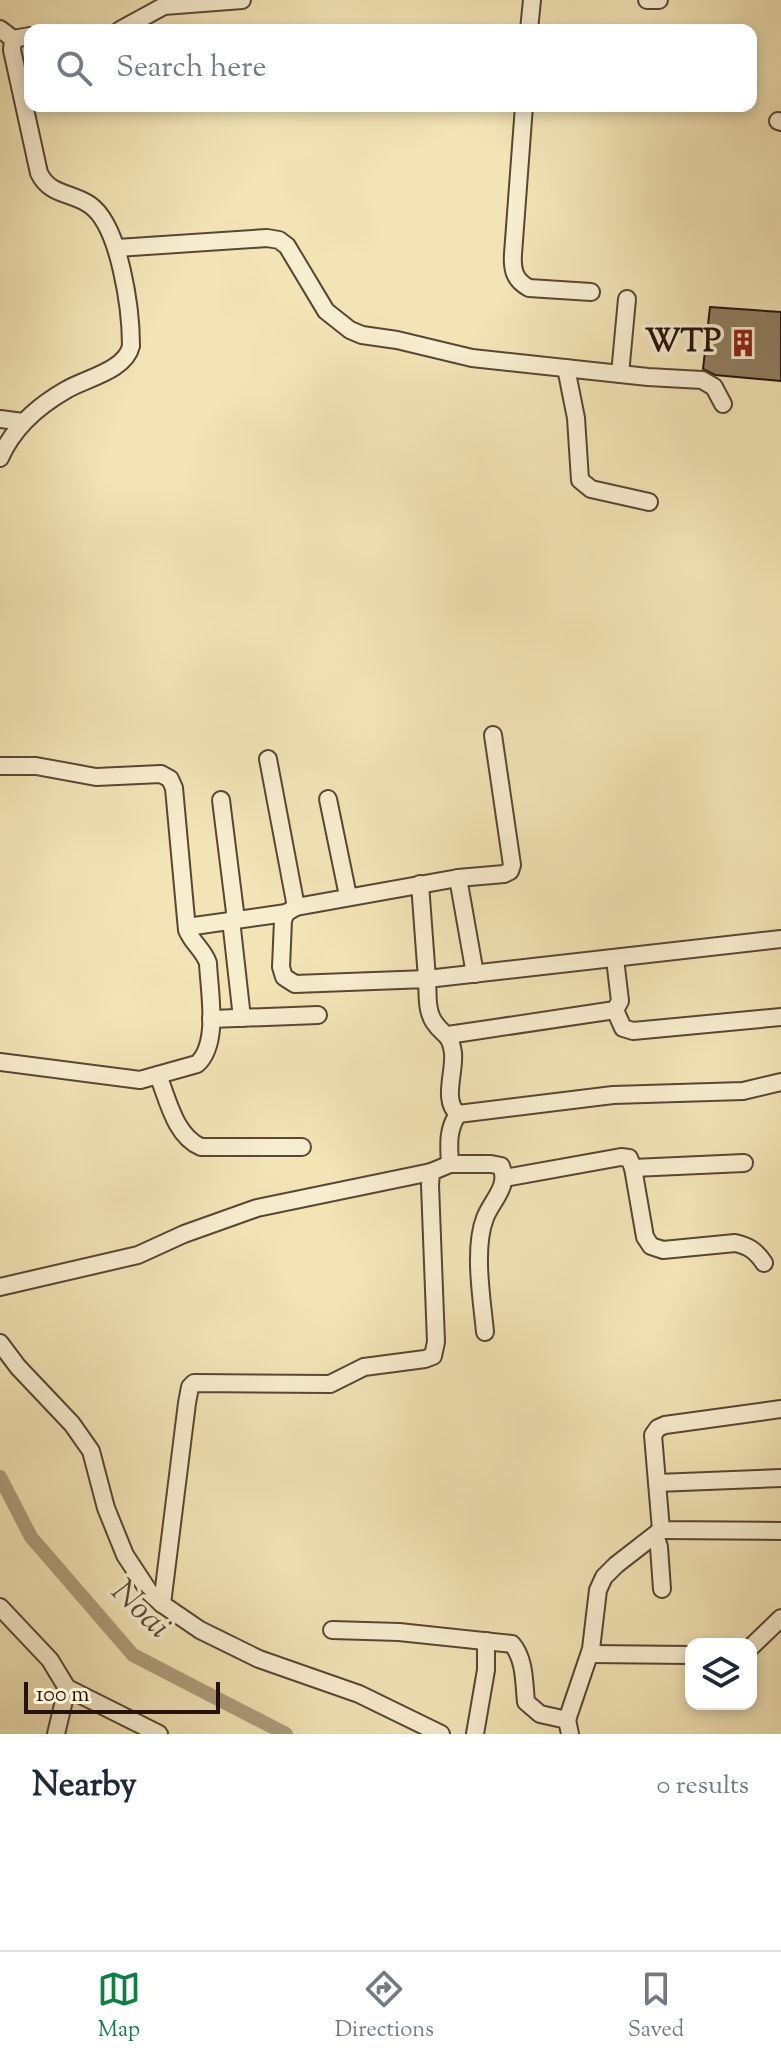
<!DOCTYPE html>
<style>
:root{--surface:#fff;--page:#f2f2f3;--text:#1f2937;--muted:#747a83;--line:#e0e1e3;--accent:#0b8043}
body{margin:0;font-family:"Sorts Mill Goudy",serif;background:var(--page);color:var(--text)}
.controls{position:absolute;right:24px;bottom:24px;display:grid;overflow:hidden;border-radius:16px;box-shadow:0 4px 12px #0003}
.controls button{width:72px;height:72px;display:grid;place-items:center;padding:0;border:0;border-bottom:2px solid var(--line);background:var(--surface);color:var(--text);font:40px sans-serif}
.scale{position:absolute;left:24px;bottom:20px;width:196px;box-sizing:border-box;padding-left:8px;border:4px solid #261208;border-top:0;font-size:22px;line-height:28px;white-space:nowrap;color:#261208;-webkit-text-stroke:6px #f7edcf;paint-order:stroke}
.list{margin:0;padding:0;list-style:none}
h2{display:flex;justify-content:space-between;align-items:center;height:104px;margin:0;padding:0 32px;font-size:34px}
h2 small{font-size:26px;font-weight:400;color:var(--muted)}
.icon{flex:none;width:44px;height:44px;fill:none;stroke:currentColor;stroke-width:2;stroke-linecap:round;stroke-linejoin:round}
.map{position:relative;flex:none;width:781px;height:1734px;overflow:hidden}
.search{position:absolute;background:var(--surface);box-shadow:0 4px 12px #0003;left:24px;right:24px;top:24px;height:88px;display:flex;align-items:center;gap:20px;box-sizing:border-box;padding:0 28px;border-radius:16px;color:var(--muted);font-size:30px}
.sheet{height:216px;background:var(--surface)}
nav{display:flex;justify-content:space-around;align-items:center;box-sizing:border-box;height:112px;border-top:2px solid var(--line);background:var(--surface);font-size:22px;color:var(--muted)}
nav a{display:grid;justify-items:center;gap:4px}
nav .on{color:var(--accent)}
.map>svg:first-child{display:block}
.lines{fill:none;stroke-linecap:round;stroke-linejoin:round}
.canal{stroke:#ad9d7a;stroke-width:14}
.building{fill:#907f62;stroke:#261208;stroke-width:2}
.minor-casing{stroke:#594633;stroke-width:20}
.minor{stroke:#f7edcf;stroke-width:16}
.labels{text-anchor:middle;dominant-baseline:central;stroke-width:7;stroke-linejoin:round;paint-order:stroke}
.poi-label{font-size:32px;font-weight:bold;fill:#261208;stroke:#f7edcf;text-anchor:end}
.water-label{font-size:34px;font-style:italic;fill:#5c4a36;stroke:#f7edcf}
</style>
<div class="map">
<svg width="781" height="1734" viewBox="0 0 781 1734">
<rect width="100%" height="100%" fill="#f2e4b5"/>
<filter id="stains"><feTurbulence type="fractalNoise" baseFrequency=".0025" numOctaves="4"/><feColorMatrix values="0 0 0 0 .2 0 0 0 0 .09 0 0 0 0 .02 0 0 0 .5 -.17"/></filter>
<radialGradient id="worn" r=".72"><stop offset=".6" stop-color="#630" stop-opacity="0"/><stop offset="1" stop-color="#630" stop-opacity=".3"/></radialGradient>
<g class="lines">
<path class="canal" d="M0 1477 31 1537 133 1655 286 1734"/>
</g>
<path class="building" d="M710 307 781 312V381L715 375 703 369Z"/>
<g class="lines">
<defs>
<g id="minor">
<path d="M647 0H659"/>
<path d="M0 29 13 39"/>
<path d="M120 30 164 6 242 0"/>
<path d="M529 30 532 0"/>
<path d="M524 106 513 254C512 269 514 280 529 288L591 292"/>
<path d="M778 121 781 122"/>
<path d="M117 248 267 238 279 240 287 246 326 311 350 330 362 335 397 340 472 358 648 377 702 380 714 387 723 404"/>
<path d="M566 368 576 418 580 480 591 489 649 502"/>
<path d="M620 374 627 299"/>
<path d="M0 419 23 422"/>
<path d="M0 458C13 428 38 406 66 390 86 378 125 371 131 346 131 310 120 226 90 205 72 192 50 196 39 173L12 50 13 39 30 36"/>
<path d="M493 735 512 865 510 871 504 874 458 878 296 907 286 913 283 920 281 967 284 977 295 984 427 979C428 993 426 1010 434 1022 444 1037 450 1032 453 1053 455 1072 442 1101 458 1114L613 1095 743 1091 781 1082"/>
<path d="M268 759 296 907"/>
<path d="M0 766H36L96 777 161 774 170 779 174 788 187 930C193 944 203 949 208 963 209 991 220 1044 197 1064L140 1080 0 1062"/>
<path d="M328 799 348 896"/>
<path d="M221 800 236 920"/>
<path d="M458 878 475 974"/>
<path d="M420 884 427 979 781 939"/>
<path d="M231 920 242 1018"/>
<path d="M187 927 286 913"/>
<path d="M615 1010 623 1028 633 1031 781 1017"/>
<path d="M211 1019 318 1015"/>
<path d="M448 1035 615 1010 620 1001 615 959"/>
<path d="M158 1075C168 1100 175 1136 201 1147H302"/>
<path d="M450 1164H491L501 1166C510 1186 492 1200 485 1218 473 1249 482 1300 485 1332"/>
<path d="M633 1168 744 1163"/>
<path d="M505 1178 621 1157 629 1158 633 1168 645 1237 651 1246 663 1250 735 1243C749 1246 756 1251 764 1263"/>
<path d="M0 1287 138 1255 184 1234 257 1208 431 1172"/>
<path d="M0 1343 18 1367 72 1424 91 1451 106 1508 125 1555 150 1593 162 1604 200 1630 259 1659 359 1694 441 1734"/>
<path d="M781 1409 665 1425 658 1428 653 1435 661 1530 781 1531"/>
<path d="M657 1483 781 1478"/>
<path d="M655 1535 659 1547 662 1589"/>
<path d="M162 1604 187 1403 190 1387 194 1383 330 1384 364 1367 425 1359 433 1356 436 1342 430 1185 431 1172 450 1164C449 1146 447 1130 458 1114"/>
<path d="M0 1607 50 1660 67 1688"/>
<path d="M332 1630 399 1632 512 1644C525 1659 524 1683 526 1702L540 1714 567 1720 570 1734"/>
<path d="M751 1647 781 1618"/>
<path d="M590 1654 691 1655"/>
<path d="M567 1720 591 1649 598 1590 604 1577 616 1565 661 1530"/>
<path d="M56 1734 67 1688 159 1734"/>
<path d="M475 1734 486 1670V1641"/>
</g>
</defs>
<use href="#minor" class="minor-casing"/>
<use href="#minor" class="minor"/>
</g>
<defs>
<symbol id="building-bare" viewBox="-9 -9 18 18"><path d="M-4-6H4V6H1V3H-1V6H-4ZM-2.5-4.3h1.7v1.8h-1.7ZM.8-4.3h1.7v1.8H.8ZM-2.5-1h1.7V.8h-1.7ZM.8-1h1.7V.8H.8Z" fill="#8f2418" stroke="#f7edcf" stroke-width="2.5" paint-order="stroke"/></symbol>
</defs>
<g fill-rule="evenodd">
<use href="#building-bare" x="723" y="323" width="40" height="40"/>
</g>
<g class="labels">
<g class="poi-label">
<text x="721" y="343">WTP</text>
</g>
<g class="water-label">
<text transform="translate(140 1610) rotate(44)">Noai</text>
</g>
</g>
<rect width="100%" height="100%" filter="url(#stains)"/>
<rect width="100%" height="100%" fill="url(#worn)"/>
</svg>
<div class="controls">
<button><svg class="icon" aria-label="layers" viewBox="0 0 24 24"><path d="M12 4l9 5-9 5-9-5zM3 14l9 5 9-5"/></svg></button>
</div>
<div class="scale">100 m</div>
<div class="search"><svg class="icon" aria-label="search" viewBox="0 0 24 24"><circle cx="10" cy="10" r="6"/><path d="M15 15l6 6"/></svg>Search here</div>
</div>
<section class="sheet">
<h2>Nearby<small>0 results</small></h2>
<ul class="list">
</ul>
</section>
<nav>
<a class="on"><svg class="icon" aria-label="map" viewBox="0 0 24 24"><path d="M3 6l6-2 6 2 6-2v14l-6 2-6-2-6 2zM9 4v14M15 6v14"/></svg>Map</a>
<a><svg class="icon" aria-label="directions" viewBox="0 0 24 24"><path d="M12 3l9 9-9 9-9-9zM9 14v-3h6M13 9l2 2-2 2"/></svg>Directions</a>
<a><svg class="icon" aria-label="saved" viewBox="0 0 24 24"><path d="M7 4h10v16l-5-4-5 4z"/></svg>Saved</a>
</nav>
